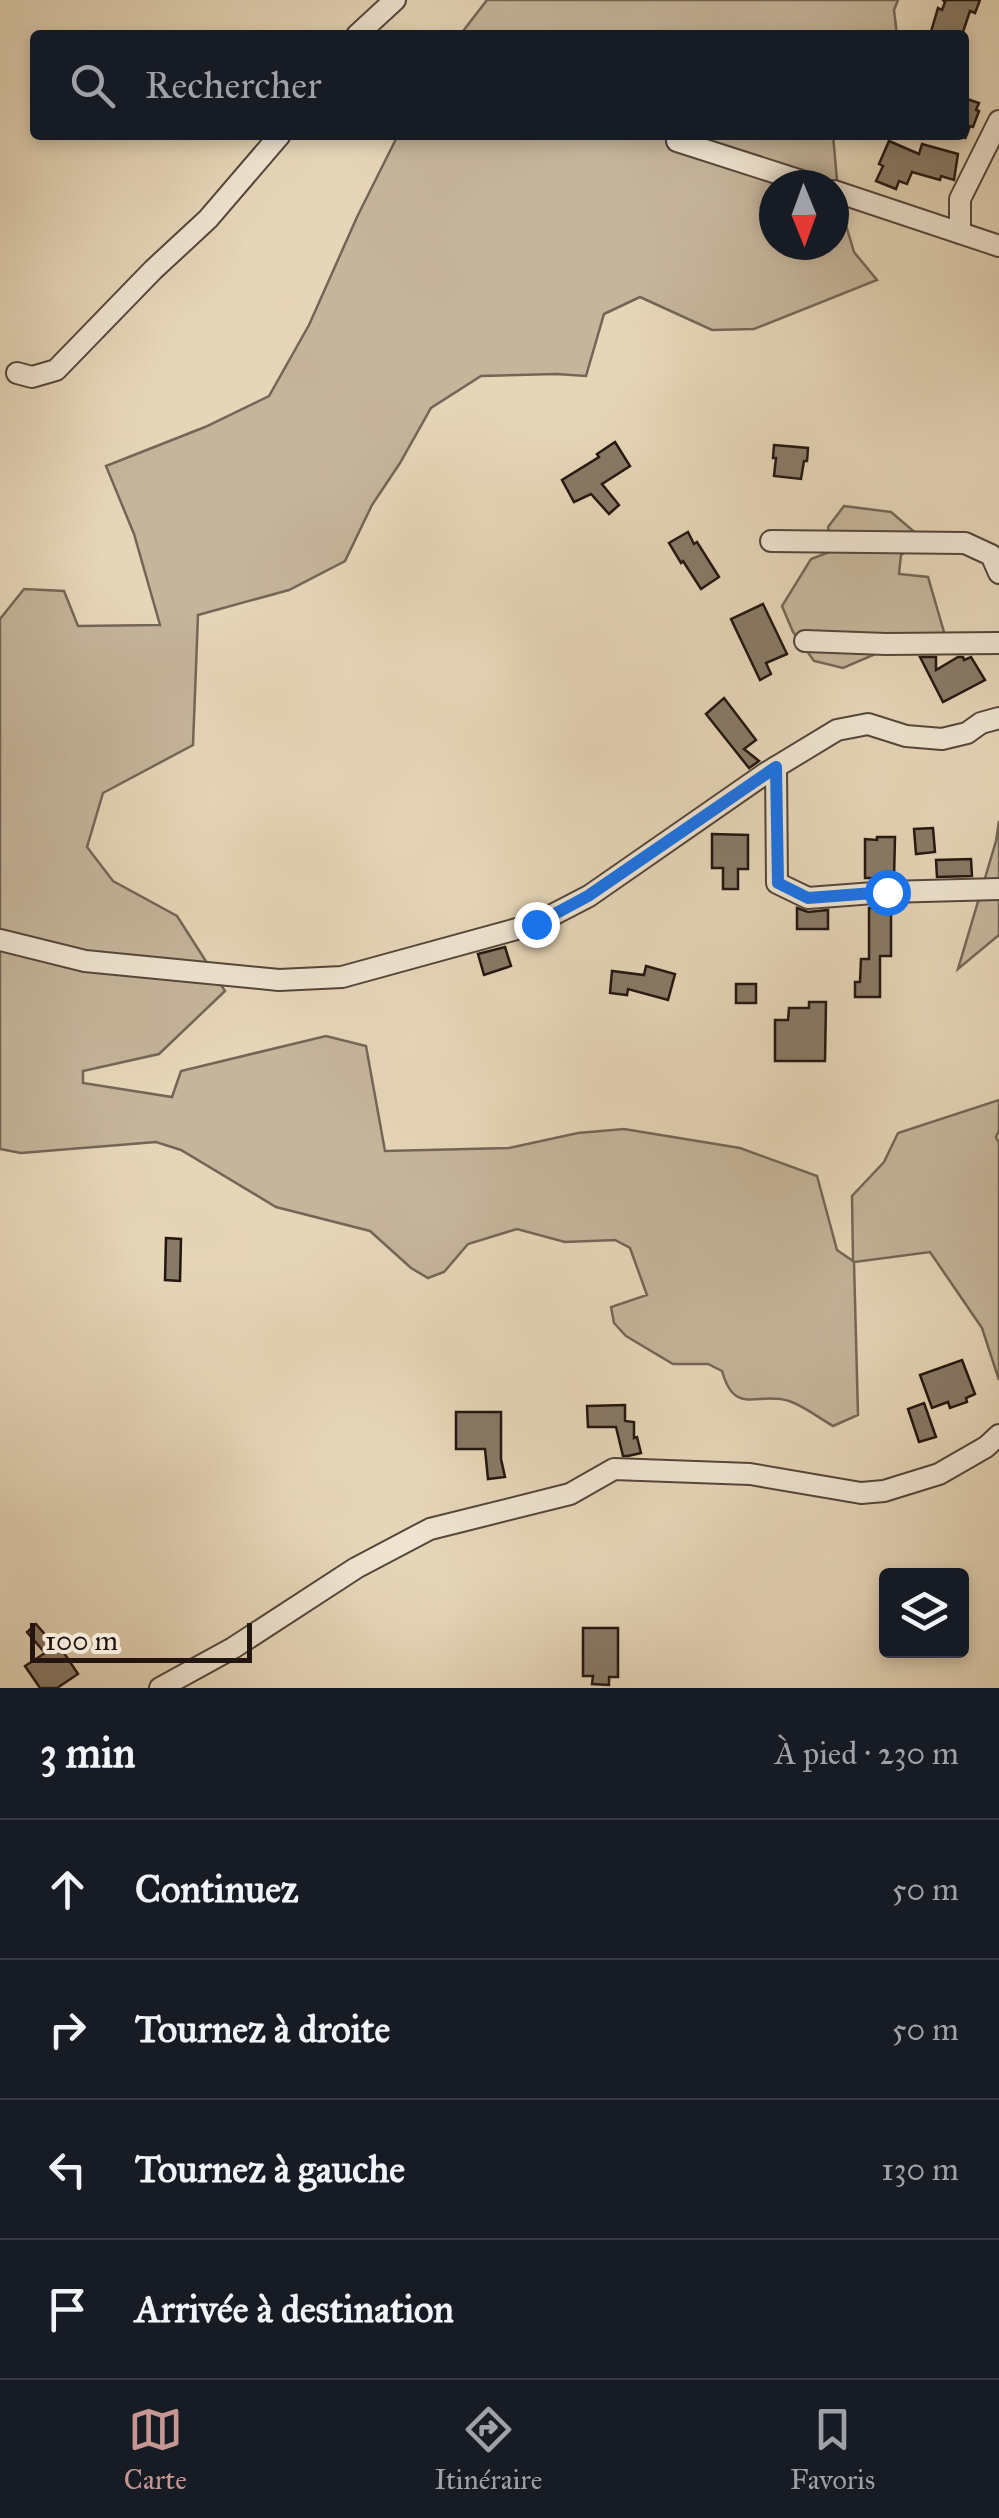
<!DOCTYPE html>
<html lang="fr">
<meta charset="utf-8">
<style>
:root{--surface:#171b24;--page:#242831;--text:#f1f3f6;--muted:#9ea1a6;--line:#363941;--accent:#c59692}
body{margin:0;font-family:"IM FELL Great Primer",serif;background:var(--page);color:var(--text)}
.controls{position:absolute;right:30px;bottom:30px;display:grid;overflow:hidden;border-radius:10px;box-shadow:0 5px 15px #0003}
.controls button{width:90px;height:90px;display:grid;place-items:center;padding:0;border:0;border-bottom:2px solid var(--line);background:var(--surface);color:var(--text);font:50px sans-serif}
.compass{position:absolute;left:759px;top:170px;width:90px;height:90px;border-radius:50%;background:var(--surface);box-shadow:0 5px 15px #0003;rotate:179deg}
.scale{position:absolute;left:30px;bottom:25px;width:222px;box-sizing:border-box;padding-left:10px;border:5px solid #231610;border-top:0;font-size:28px;line-height:35px;white-space:nowrap;color:#231610;-webkit-text-stroke:8px #efe4d1;paint-order:stroke}
.stop{position:absolute;width:30px;height:30px;margin:-22px;border:8px solid #1a73e8;border-radius:50%;background:#fff}
.stop.end{background:#1a73e8;border-color:#fff;box-shadow:0 2px 10px #0008}
.list{margin:0;padding:0;list-style:none}
h2{display:flex;justify-content:space-between;align-items:center;height:130px;margin:0;padding:0 40px;font-size:42px}
h2 small{font-size:32px;font-weight:400;color:var(--muted)}
.list li{display:grid;grid-template-columns:65px 1fr auto;gap:30px;align-items:center;box-sizing:border-box;height:140px;padding:0 40px;border-top:2px solid var(--line)}
.list b{display:block;font-size:38px;white-space:nowrap}
.list em{font-size:32px;font-style:normal;color:var(--muted)}
.icon{flex:none;width:55px;height:55px;fill:none;stroke:currentColor;stroke-width:2;stroke-linecap:round;stroke-linejoin:round}
.map{position:relative;flex:none;width:999px;height:1688px;overflow:hidden}
.search{position:absolute;background:var(--surface);box-shadow:0 5px 15px #0003;left:30px;right:30px;top:30px;height:110px;display:flex;align-items:center;gap:25px;box-sizing:border-box;padding:0 35px;border-radius:10px;color:var(--muted);font-size:38px}
.sheet{height:690px;background:var(--surface)}
nav{display:flex;justify-content:space-around;align-items:center;box-sizing:border-box;height:140px;border-top:2px solid var(--line);background:var(--surface);font-size:28px;color:var(--muted)}
nav a{display:grid;justify-items:center;gap:5px}
nav .on{color:var(--accent)}
.map>svg:first-child{display:block}
.green{fill:#c5b59b;stroke:#746656;stroke-width:2.5;fill-rule:evenodd}
.building{fill:#887a67;stroke:#231610;stroke-width:2.5}
.lines{fill:none;stroke-linecap:round;stroke-linejoin:round}
.minor-casing{stroke:#54463a;stroke-width:24}
.minor{stroke:#efe4d1;stroke-width:20}
.route{stroke:#1a73e8;stroke-width:12}
</style>
<div class="map">
<svg width="999" height="1688" viewBox="0 0 999 1688">
<rect width="100%" height="100%" fill="#e6d6b8"/>
<filter id="stains"><feTurbulence type="fractalNoise" baseFrequency=".002" numOctaves="4"/><feColorMatrix values="0 0 0 0 .2 0 0 0 0 .09 0 0 0 0 .02 0 0 0 .5 -.17"/></filter>
<radialGradient id="worn" r=".72"><stop offset=".6" stop-color="#630" stop-opacity="0"/><stop offset="1" stop-color="#630" stop-opacity=".3"/></radialGradient>
<g class="green">
<path d="M487 0H898L894 10 897 35H460Z"/>
<path d="M398 135H833L839 202 854 252 877 280 754 329 712 330 640 297 604 314 586 376 556 374 481 376 431 408 400 463 372 505 345 561 289 590 198 615 193 745 103 793 87 847 113 881 177 916 225 991 159 1054 83 1071V1083L172 1097 181 1071 326 1036 366 1046 385 1151 509 1148 578 1133 624 1129 740 1148 817 1176 837 1250 853 1261 852 1196 884 1162 898 1133 999 1100V1131L996 1137 999 1143V1380L982 1328 930 1252 854 1262 858 1415 833 1426C819 1418 804 1406 789 1401 757 1391 735 1417 722 1371L708 1364H673L626 1336 614 1323 611 1307 647 1295 630 1248 615 1240 565 1242 517 1229 468 1244 444 1272 428 1278 411 1268 370 1231 276 1207 181 1150 156 1142 21 1153 0 1149V619L24 589 64 591 78 626 160 625 134 534 106 466 205 427 269 396 309 325 357 217ZM774 185H834V245H774Z"/>
<path d="M844 506 891 512 924 540 901 555 899 574 928 577 946 639 894 646 843 668 814 661 793 632 782 606 811 559 832 551 828 527Z"/>
<path d="M999 821V935L958 969 996 841Z"/>
</g>
<g class="building">
<path d="M943 0H980L975 13 970 11 962 35H930L938 8 942 10 945 2Z"/>
<path d="M964 98 979 103 976 110 979 111 973 127 970 126 965 139Z"/>
<path d="M889 141 919 154 922 144 958 154 954 180 941 176 940 180 912 172 907 184 899 181 896 189 876 181 883 166 879 164Z"/>
<path d="M615 442 630 466 602 484 619 505 609 514 591 494 574 502 562 480 599 457 597 454Z"/>
<path d="M774 445 808 448 807 461H804L801 479 774 476 776 458H773Z"/>
<path d="M688 532 694 544 697 542 719 577 701 589 683 561 681 563 669 543Z"/>
<path d="M763 604 787 654 766 663 771 674 760 680 731 619Z"/>
<path d="M920 657H936V670L958 657H963L964 660 971 657 985 680 943 702Z"/>
<path d="M724 698 756 740 744 749 759 761 749 768 706 714Z"/>
<path d="M933 828 935 852 916 854 914 829Z"/>
<path d="M712 834 748 835V869H738V889H723V868H712Z"/>
<path d="M877 837H895L894 878H865V839L877 840Z"/>
<path d="M971 859 972 876 937 877 936 860Z"/>
<path d="M797 908 808 912 828 910V929H797Z"/>
<path d="M869 908H891V956H880V997H855V982H860L861 959H869Z"/>
<path d="M505 947 511 966 484 975 478 954Z"/>
<path d="M646 966 675 974 668 1000 628 989 627 995 610 993 612 971 644 975Z"/>
<rect x="736" y="984" width="20" height="19"/>
<path d="M809 1002H826L825 1061H775V1020H788L789 1008H809Z"/>
<path d="M166 1238 181 1239 180 1281 165 1280Z"/>
<path d="M962 1360 975 1394 966 1398 967 1402 950 1408 948 1402 932 1408 920 1375Z"/>
<path d="M924 1403 936 1437 919 1442 908 1409Z"/>
<path d="M625 1405V1421L634 1422V1438L637 1437 641 1453 628 1456H623L616 1427H588L587 1406Z"/>
<path d="M456 1412H501V1459L505 1477 488 1479 485 1449H456Z"/>
<path d="M36 1624 55 1646 58 1644 78 1674 57 1688H40L25 1666 45 1653 27 1632Z"/>
<path d="M583 1628H618V1677H609V1685L592 1684 593 1676H583Z"/>
</g>
<g class="lines">
<defs>
<g id="minor">
<path d="M357 35 395 0"/>
<path d="M677 141 814 185"/>
<path d="M834 191 999 246"/>
<path d="M960 233V199L999 121"/>
<path d="M17 373 32 377 56 370 153 270 208 219 280 135"/>
<path d="M771 541 965 543 991 555 999 573"/>
<path d="M805 641 886 644 999 643"/>
<path d="M776 767 777 883 808 898 887 892 999 889"/>
<path d="M0 940 85 961 279 980 342 977 535 924 589 896 766 773 837 730 868 724 906 736 942 739 967 733 981 723 999 718"/>
<path d="M160 1688 233 1648 356 1568 430 1529 570 1494 614 1469 750 1474 861 1493 884 1491 939 1474 986 1447 999 1435"/>
</g>
</defs>
<use href="#minor" class="minor-casing"/>
<use href="#minor" class="minor"/>
</g>
<g class="lines">
<path class="route" d="M536 924 588 896 776 767 778 883 808 898 887 892"/>
</g>
<rect width="100%" height="100%" filter="url(#stains)"/>
<rect width="100%" height="100%" fill="url(#worn)"/>
</svg>
<div class="controls">
<button><svg class="icon" aria-label="layers" viewBox="0 0 24 24"><path d="M12 4l9 5-9 5-9-5zM3 14l9 5 9-5"/></svg></button>
</div>
<svg class="compass" viewBox="-18 -18 36 36"><path d="M0-13l5 13h-10z" fill="#e53935"/><path d="M0 13l5-13h-10z" fill="#9ea1a6"/></svg>
<div class="scale">100 m</div>
<div class="stop" style="left:887px;top:892px"></div>
<div class="stop end" style="left:536px;top:924px"></div>
<div class="search"><svg class="icon" aria-label="search" viewBox="0 0 24 24"><circle cx="10" cy="10" r="6"/><path d="M15 15l6 6"/></svg>Rechercher</div>
</div>
<section class="sheet">
<h2>3 min<small>À pied · 230 m</small></h2>
<ul class="list">
<li><svg class="icon" aria-label="ahead" viewBox="0 0 24 24"><path d="M12 20V5M6 11l6-6 6 6"/></svg><div><b>Continuez</b></div><em>50 m</em></li>
<li><svg class="icon" aria-label="right" viewBox="0 0 24 24"><path d="M7 20v-9h11M14 6l5 5-5 5"/></svg><div><b>Tournez à droite</b></div><em>50 m</em></li>
<li><svg class="icon" aria-label="left" viewBox="0 0 24 24"><path d="M17 20v-9H6M10 6l-5 5 5 5"/></svg><div><b>Tournez à gauche</b></div><em>130 m</em></li>
<li><svg class="icon" aria-label="arrive" viewBox="0 0 24 24"><path d="M6 21V4h12l-3 4 3 4H6"/></svg><div><b>Arrivée à destination</b></div></li>
</ul>
</section>
<nav>
<a class="on"><svg class="icon" aria-label="map" viewBox="0 0 24 24"><path d="M3 6l6-2 6 2 6-2v14l-6 2-6-2-6 2zM9 4v14M15 6v14"/></svg>Carte</a>
<a><svg class="icon" aria-label="directions" viewBox="0 0 24 24"><path d="M12 3l9 9-9 9-9-9zM9 14v-3h6M13 9l2 2-2 2"/></svg>Itinéraire</a>
<a><svg class="icon" aria-label="saved" viewBox="0 0 24 24"><path d="M7 4h10v16l-5-4-5 4z"/></svg>Favoris</a>
</nav>
